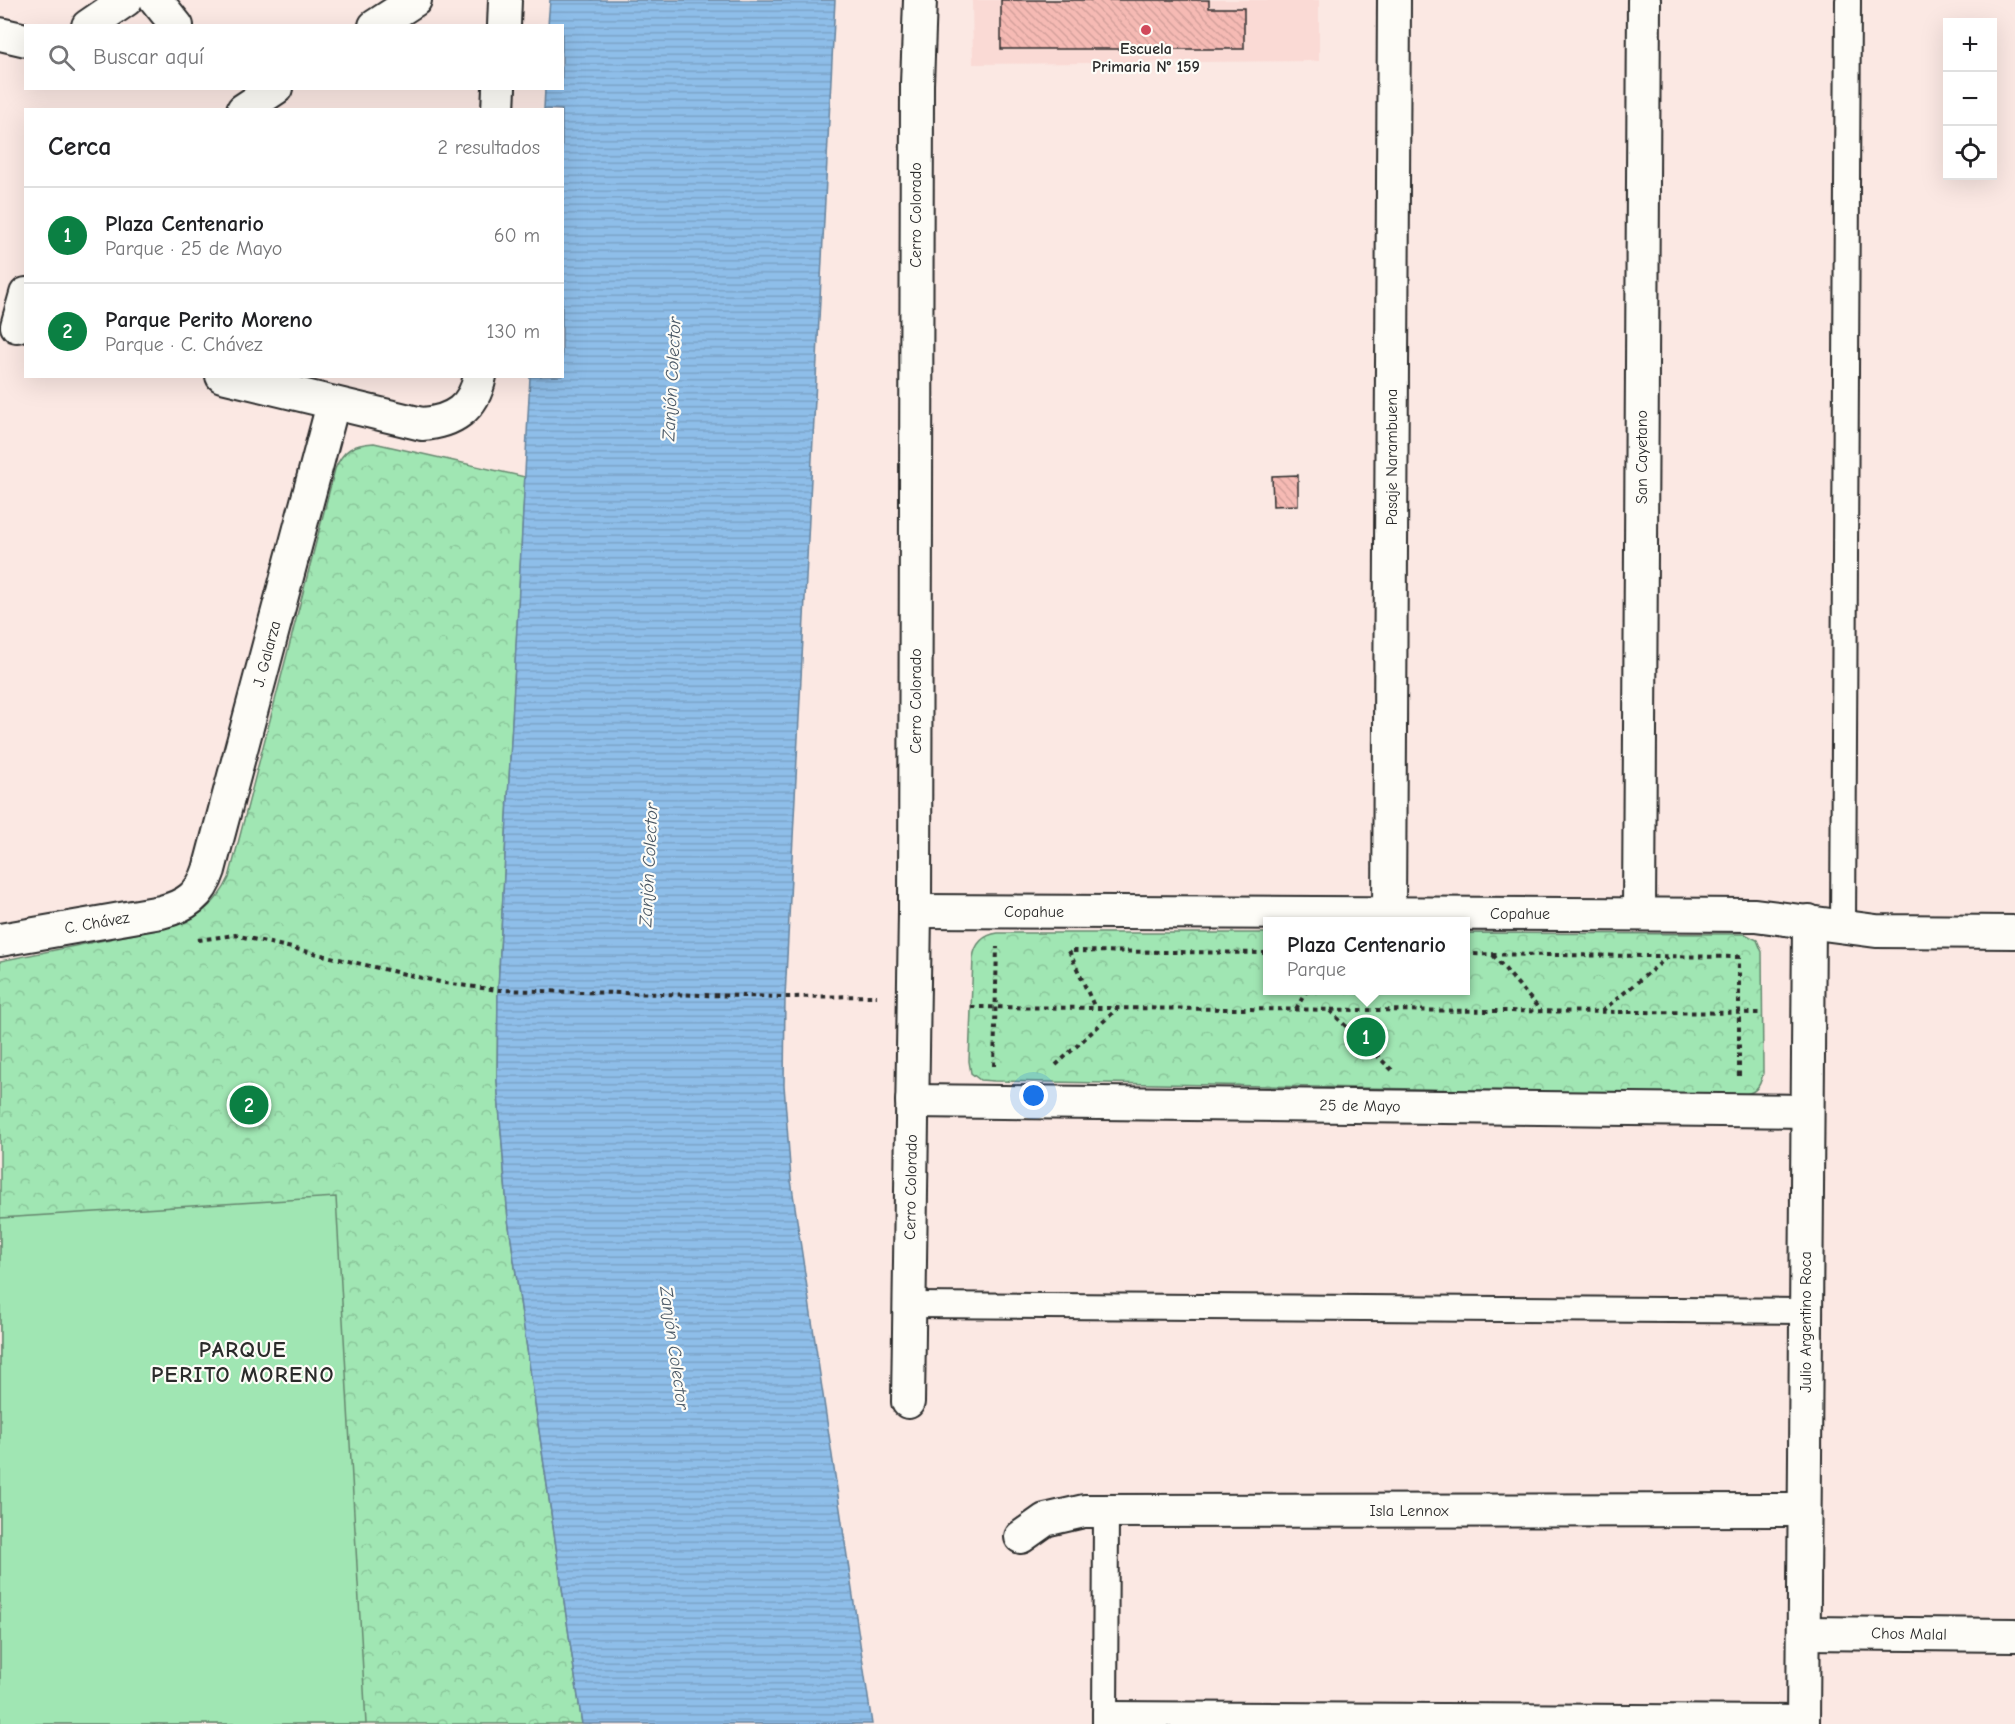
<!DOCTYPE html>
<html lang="es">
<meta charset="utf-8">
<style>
:root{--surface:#fff;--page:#f2f2f2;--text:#202124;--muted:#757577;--line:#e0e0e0;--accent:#0b8043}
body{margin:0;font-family:"Comic Neue",sans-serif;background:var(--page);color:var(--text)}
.controls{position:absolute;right:18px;top:18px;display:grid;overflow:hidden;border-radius:0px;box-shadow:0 6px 24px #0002}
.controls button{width:54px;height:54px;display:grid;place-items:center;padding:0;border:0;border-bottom:2px solid var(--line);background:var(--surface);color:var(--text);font:30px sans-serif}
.you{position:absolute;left:1034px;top:1096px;width:21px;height:21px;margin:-15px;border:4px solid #fff;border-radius:50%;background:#1a73e8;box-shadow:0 0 0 9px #1a73e833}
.badge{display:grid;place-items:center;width:39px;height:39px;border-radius:50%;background:var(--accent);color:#fff;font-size:20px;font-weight:700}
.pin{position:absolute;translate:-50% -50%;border:3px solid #fff;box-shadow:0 2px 6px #0006}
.popup{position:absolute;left:1263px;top:917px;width:207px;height:78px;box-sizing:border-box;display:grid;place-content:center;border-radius:0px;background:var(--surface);filter:drop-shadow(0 2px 4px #0005);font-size:20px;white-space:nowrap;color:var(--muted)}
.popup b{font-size:22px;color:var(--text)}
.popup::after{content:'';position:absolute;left:50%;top:100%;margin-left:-12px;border:12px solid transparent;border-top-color:var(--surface)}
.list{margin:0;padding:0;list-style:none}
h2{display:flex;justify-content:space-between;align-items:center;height:78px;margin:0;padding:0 24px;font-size:26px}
h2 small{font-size:20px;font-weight:400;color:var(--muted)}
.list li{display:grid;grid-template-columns:39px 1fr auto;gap:18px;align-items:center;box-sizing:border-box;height:96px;padding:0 24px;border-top:2px solid var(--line)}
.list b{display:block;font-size:22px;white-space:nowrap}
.list p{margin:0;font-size:20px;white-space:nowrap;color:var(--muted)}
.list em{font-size:20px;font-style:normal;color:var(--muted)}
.icon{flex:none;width:33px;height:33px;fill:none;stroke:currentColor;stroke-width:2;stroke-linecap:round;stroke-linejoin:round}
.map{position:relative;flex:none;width:2015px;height:1724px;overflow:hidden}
.search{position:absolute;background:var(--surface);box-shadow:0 6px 24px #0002;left:24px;top:24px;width:540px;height:66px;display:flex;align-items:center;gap:15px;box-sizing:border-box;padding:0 21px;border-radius:0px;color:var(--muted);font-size:22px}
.panel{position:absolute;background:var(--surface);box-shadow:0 6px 24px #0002;left:24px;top:108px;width:540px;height:270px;border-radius:0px}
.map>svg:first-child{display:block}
.built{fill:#fadad5}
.forest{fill:url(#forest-crowns);stroke:#66886f;stroke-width:1.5}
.pitch{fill:#a0e6b3;stroke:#66886f;stroke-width:1.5}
.water{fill:url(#water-rules);stroke:#66839d;stroke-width:1.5}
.building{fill:url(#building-back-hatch);stroke:#2b2b2b;stroke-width:1.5}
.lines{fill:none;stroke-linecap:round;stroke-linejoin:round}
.pedestrian-casing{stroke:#2b2b2b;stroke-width:28}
.minor-casing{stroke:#2b2b2b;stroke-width:36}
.path{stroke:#2b2b2b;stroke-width:4;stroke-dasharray:4.5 4.5;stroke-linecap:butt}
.pedestrian{stroke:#fdfcf7;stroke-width:24}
.minor{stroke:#fdfcf7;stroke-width:32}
.poi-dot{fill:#d1495b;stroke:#fdfcf7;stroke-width:2}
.labels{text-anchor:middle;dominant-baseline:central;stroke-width:4.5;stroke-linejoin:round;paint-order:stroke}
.poi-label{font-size:16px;font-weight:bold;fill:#2b2b2b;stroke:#fdfcf7}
.street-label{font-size:16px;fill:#2b2b2b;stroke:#fdfcf7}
.water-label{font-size:18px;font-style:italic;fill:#495764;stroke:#fdfcf7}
.district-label{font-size:22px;font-weight:bold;letter-spacing:1.5px;fill:#2b2b2b;stroke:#fdfcf7}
</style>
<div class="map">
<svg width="2015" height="1724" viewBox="0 0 2015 1724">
<defs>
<pattern id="forest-crowns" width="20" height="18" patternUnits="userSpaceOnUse" patternTransform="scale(1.5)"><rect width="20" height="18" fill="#a0e6b3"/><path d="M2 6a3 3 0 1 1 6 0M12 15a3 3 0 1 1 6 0" fill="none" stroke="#8ac59a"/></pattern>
<pattern id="water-rules" width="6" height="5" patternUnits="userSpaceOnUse" patternTransform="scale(1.5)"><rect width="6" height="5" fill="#8ebee9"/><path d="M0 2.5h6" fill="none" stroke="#7ba3c8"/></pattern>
<pattern id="building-back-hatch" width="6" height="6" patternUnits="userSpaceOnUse" patternTransform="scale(1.5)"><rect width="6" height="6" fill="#f6bab4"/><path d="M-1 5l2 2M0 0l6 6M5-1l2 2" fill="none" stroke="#d3a09b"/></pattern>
</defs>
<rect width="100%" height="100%" fill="#fbe8e3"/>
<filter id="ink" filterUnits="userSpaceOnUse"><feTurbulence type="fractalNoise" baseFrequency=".0167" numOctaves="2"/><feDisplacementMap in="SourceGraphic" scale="12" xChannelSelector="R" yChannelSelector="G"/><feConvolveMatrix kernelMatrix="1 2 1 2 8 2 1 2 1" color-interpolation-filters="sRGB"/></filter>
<g filter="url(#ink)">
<path class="built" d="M972 0H1319V61L973 64Z"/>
<g class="forest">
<path d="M374 443 525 477 498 990 497 1081 508 1219 582 1724H0V961L174 926C200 916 217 904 229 878L335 469C343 450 353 444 374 443Z"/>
<path d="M1267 933V990H1465V933L1745 934 1757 940 1762 952 1763 1073C1760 1089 1754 1094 1739 1095L994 1081 980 1080 971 1073 969 1061 973 958C975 944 983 935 998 933Z"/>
</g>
<path class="pitch" d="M336 1197 366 1724H0V1218Z"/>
<path class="water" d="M550 0H835L785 997 784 1085 791 1180 872 1724H582L508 1219 497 1081 498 990 530 377 562 376V110L544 109 545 89 562 88V26L548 25Z"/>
<g class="building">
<path d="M1001 0H1209V8H1244V49H1001Z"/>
<path d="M1298 475V505L1273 506 1272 476Z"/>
</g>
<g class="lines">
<defs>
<g id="pedestrian">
<path d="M1843 927 1848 0"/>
<path d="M910 1305 1806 1311"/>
<path d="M1105 1714 1803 1718"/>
<path d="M1105 1724 1106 1511"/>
</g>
<g id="minor">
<path d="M156 0 177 26"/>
<path d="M88 26 126 0"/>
<path d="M375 26 415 0"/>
<path d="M504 26 505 0"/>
<path d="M0 34 26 40"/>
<path d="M243 110 276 88"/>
<path d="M498 110 499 88"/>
<path d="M17 326 26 294"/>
<path d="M222 376 422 424C453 422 474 408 480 376"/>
<path d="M915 911 1755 915 1876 931 2015 932"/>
<path d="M1389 913 1394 0"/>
<path d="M1639 914 1644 0"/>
<path d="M0 940 161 912C186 906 201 895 209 870L333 404"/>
<path d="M912 1101 1807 1111"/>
<path d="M908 1402 915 911 917 84 920 0"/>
<path d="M1021 1537 1045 1520 1084 1511 1804 1510"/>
<path d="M1804 1633 2015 1635"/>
<path d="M1803 1724 1809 921"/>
</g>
</defs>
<use href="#pedestrian" class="pedestrian-casing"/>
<use href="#minor" class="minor-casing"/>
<g class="path">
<path d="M198 940 235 935 444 983 498 990 785 997 877 996"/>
<path d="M1069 951 1095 1008"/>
<path d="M1073 951 1267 953"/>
<path d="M1465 954 1739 957"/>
<path d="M1493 955 1541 1011"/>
<path d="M971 1007 1762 1013"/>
<path d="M1296 1009 1307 990"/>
<path d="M1330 1011 1392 1070"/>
<path d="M1602 1011 1668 957"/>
<path d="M1056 1065 1117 1009"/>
<path d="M994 1066 997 947"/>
<path d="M1739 1076V954"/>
</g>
<use href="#pedestrian" class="pedestrian"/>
<use href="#minor" class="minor"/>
</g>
</g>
<circle class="poi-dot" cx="1146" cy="30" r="6"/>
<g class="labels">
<g class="poi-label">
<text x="1146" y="49">Escuela<tspan x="1146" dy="18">Primaria N° 159</tspan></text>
</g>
<g class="street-label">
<text transform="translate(916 215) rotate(-90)">Cerro Colorado</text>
<text transform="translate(1392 457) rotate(-90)">Pasaje Narambuena</text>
<text transform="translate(1642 457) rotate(-90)">San Cayetano</text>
<text transform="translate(267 654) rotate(-75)">J. Galarza</text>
<text transform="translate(916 701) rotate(-90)">Cerro Colorado</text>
<text x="1034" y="912">Copahue</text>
<text x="1520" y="914">Copahue</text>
<text transform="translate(97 923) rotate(-10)">C. Chávez</text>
<text transform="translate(1360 1106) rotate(1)">25 de Mayo</text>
<text transform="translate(911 1187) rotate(-89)">Cerro Colorado</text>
<text transform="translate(1806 1322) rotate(-90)">Julio Argentino Roca</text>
<text x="1409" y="1511">Isla Lennox</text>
<text transform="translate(1909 1634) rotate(1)">Chos Malal</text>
</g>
<g class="water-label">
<text transform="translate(672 379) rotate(-87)">Zanjón Colector</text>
<text transform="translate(649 865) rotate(-87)">Zanjón Colector</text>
<text transform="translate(674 1348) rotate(82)">Zanjón Colector</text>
</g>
<g class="district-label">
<text x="243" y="1350">PARQUE<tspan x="243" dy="25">PERITO MORENO</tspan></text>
</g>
</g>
</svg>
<div class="controls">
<button>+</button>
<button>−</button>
<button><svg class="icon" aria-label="locate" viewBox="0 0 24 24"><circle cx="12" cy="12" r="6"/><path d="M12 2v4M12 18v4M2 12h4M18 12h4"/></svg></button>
</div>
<div class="you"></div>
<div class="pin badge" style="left:1366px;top:1037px">1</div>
<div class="popup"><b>Plaza Centenario</b>Parque</div>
<div class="pin badge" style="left:249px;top:1105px">2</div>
<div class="search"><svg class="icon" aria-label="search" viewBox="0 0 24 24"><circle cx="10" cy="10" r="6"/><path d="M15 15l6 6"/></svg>Buscar aquí</div>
<section class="panel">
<h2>Cerca<small>2 resultados</small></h2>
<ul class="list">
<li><span class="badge">1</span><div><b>Plaza Centenario</b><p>Parque · 25 de Mayo</p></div><em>60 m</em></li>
<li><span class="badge">2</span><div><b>Parque Perito Moreno</b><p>Parque · C. Chávez</p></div><em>130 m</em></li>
</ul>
</section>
</div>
